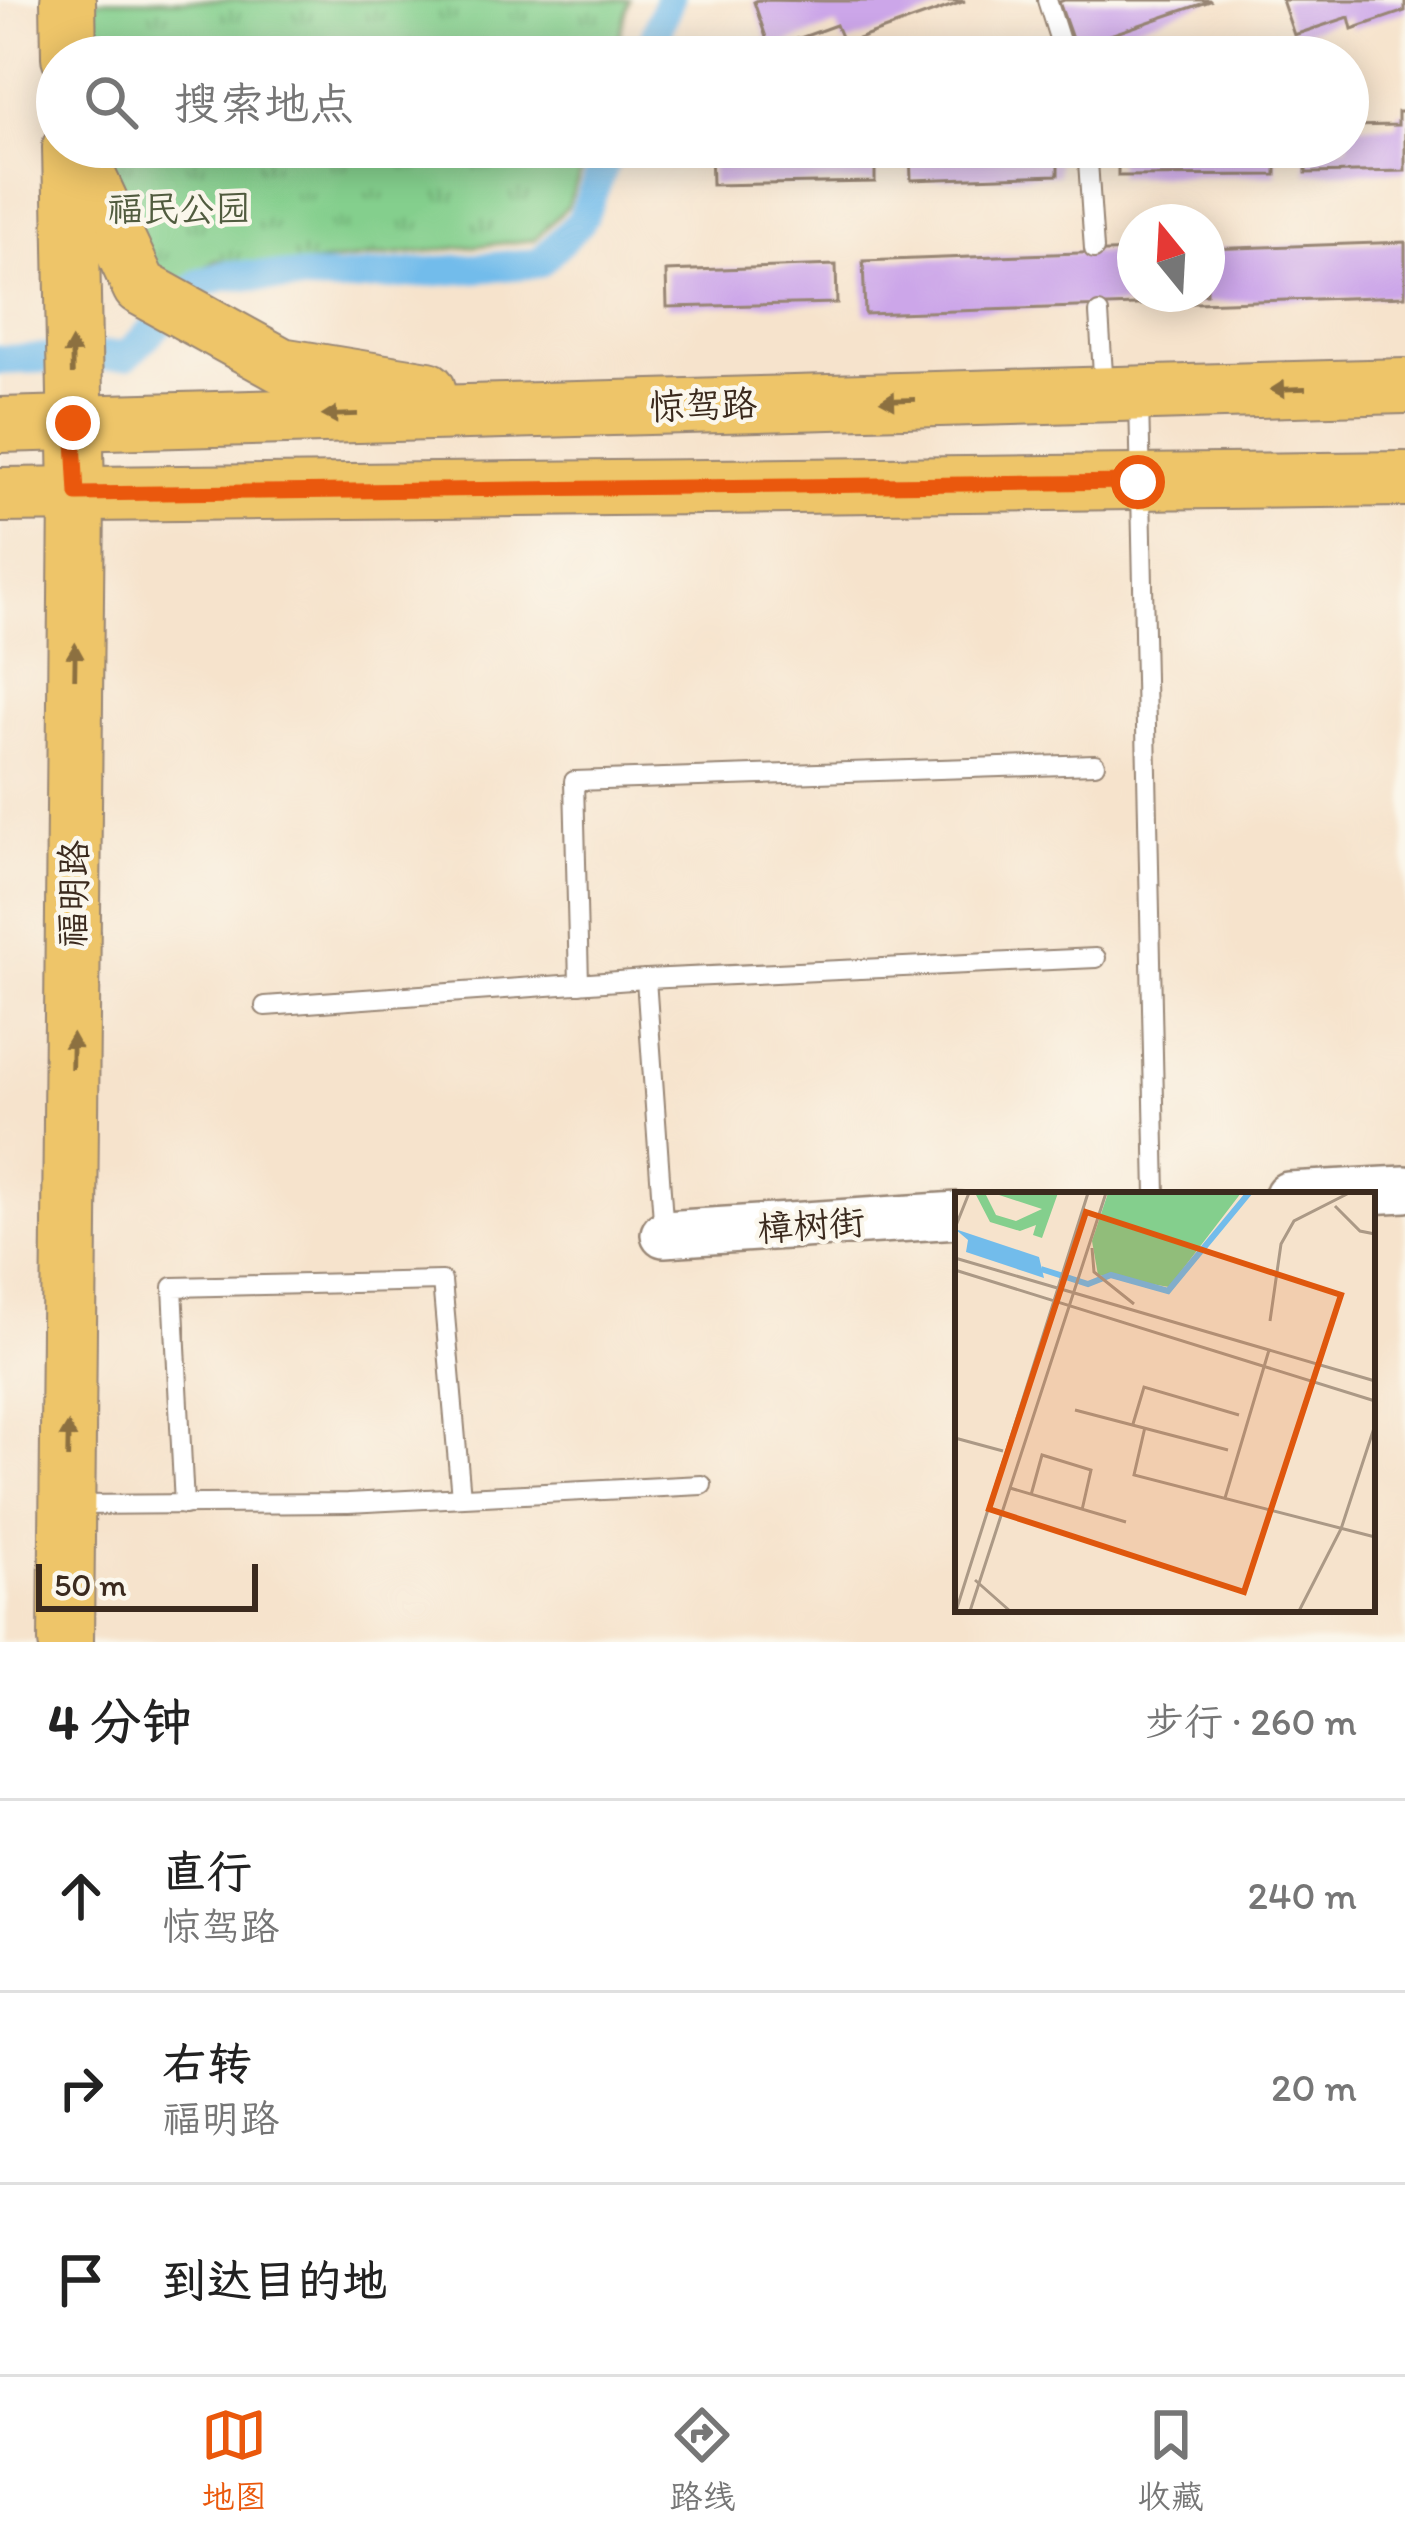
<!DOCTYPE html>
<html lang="zh">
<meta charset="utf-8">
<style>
:root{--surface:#fff;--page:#f6f6f6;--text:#222;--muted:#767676;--line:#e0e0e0;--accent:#ea580c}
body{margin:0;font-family:Itim,"LXGW WenKai TC",sans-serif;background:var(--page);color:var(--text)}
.compass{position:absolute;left:1117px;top:204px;width:108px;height:108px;border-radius:50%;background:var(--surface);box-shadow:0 6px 30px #0003;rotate:342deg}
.scale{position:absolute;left:36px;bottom:30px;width:222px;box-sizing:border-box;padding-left:12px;border:6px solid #3b2a1e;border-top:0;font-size:33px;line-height:42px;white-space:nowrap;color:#3b2a1e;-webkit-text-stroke:9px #fbf7ec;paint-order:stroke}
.stop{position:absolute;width:36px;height:36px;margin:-27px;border:9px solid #ea580c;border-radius:50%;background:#fff}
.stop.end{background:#ea580c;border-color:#fff;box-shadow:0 3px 12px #0008}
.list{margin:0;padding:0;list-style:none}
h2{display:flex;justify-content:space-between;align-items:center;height:156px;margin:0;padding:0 48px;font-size:51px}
h2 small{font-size:39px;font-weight:400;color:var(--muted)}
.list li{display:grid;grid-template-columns:78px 1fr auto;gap:36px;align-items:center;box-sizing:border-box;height:192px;padding:0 48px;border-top:3px solid var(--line)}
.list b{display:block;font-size:45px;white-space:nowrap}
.list p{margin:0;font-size:39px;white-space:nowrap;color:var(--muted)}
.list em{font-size:39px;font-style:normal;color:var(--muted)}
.icon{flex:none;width:66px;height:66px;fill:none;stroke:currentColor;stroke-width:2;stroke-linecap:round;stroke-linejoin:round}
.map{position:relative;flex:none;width:1405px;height:1642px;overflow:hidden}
.search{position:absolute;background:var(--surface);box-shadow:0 6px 30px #0003;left:36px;right:36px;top:36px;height:132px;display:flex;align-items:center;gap:30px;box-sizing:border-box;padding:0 42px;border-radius:66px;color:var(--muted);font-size:45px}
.sheet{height:732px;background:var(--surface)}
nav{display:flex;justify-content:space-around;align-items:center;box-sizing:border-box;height:168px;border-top:3px solid var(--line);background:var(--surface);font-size:33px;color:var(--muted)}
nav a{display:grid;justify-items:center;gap:6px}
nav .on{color:var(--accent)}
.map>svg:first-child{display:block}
.park{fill:url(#park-tufts);stroke:#607c56;stroke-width:3}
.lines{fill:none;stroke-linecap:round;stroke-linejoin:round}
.canal{stroke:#72bceb;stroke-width:30}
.building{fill:#cca6e9}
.service-casing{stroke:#988675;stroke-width:22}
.tertiary-casing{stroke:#988675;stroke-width:50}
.primary-casing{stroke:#988675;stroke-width:58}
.service{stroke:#fff;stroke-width:18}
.tertiary{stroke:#fff;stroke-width:45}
.primary{stroke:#eec569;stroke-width:54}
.oneway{fill:#8c7040}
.route{stroke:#ea580c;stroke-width:15}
.labels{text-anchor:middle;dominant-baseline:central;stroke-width:9;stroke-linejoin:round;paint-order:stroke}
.park-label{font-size:36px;fill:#515c3f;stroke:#fbf7ec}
.street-label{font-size:36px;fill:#3b2a1e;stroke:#fbf7ec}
.inset-river{fill:none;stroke:#72bceb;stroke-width:6}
.inset-road{fill:none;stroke:#ab9986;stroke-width:3}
.view{fill:#df570d;fill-opacity:0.15;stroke:#df570d;stroke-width:6}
.inset-edge{fill:none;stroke:#3b2a1e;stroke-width:6}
</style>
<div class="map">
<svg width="1405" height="1642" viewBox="0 0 1405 1642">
<defs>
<pattern id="park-tufts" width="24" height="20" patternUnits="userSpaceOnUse" patternTransform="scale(3)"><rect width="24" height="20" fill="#84cf8d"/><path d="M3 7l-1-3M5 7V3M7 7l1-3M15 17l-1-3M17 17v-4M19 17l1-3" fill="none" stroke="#6da873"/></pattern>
</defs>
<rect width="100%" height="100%" fill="#fbf7ec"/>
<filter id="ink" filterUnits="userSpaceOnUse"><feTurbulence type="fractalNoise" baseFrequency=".00833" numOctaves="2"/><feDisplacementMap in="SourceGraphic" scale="24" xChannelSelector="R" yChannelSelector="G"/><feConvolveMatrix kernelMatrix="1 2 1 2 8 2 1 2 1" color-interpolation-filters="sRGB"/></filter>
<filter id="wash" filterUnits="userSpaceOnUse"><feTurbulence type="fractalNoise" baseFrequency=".004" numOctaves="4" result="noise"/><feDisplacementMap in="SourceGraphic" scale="48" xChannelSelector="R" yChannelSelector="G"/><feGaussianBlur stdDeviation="2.7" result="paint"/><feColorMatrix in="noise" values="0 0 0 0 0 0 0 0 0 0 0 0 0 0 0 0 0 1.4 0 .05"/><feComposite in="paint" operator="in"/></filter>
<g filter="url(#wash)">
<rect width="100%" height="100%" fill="#f6e3cc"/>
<g class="park">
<path d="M77 0H629L614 57H77Z"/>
<path d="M82 147H590L568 206 534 240 280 267 216 260 163 297Z"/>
</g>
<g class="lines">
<g class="canal">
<path d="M647 57 669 0"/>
<path d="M0 360 127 355 199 284 226 275 338 279 539 263 581 221 611 147"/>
</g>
</g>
<g id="blocks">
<g class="building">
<path d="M758 0 826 1H965L844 44 836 25 770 49 754 2Z"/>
<path d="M1064 0H1209L1210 1 1075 47 1059 2Z"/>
<path d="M1282 0H1405V11L1352 29 1349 17 1294 35Z"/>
<path d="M1398 112H1405V171L1306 173V147H1348V126L1398 125Z"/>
<path d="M711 147H875V182L712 185Z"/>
<path d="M910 147H1058V175L911 180Z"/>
<path d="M1118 147H1276V175L1118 176Z"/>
<path d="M1405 242V296L865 314 863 261 1135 251V294H1207V249Z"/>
<path d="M836 265 837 303 667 307 666 271Z"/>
</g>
</g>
</g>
<g filter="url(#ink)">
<use href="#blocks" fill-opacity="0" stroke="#988675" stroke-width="3"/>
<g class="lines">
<defs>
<g id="service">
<path d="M1047 0 1065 57"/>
<path d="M1087 147 1094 249"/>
<path d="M1099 313 1104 389"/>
<path d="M1139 398 1156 1195"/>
<path d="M646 979 664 1234"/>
<path d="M579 984 574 781 1095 764"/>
<path d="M265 1006 646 979 1096 958"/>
<path d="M72 1505 348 1503 702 1485"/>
<path d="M184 1505 173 1287 442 1281 461 1497"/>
</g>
<g id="tertiary">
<path d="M1288 1195 1405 1189"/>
<path d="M664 1234 958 1215"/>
</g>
<g id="primary">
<path d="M68 0 69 57"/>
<path d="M78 154 140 287 281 365 428 389"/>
<path d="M0 425 1405 386"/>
<path d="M0 495 1405 479"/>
<path d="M66 1642 77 494 70 147"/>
</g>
</defs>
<use href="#service" class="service-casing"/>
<use href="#tertiary" class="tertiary-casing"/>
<use href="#primary" class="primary-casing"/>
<use href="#service" class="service"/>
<use href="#tertiary" class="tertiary"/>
<use href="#primary" class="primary"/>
</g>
<defs><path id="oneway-solid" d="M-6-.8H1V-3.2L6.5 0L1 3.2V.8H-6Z" transform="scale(3)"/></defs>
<g class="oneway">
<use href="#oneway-solid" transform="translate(72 357) rotate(-91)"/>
<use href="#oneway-solid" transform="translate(1288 389) rotate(178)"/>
<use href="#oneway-solid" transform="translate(898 400) rotate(178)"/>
<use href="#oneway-solid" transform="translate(340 415) rotate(178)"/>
<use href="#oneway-solid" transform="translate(75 661) rotate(-89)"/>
<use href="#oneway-solid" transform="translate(72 1051) rotate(-89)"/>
<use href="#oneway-solid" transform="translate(68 1441) rotate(-89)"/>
</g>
</g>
<g class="lines" filter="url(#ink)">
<path class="route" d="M73 423 77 494 1138 482"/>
</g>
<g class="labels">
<g class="park-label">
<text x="179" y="208">福民公园</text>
</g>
<g class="street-label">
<text transform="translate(703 405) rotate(-2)">惊驾路</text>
<text transform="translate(73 894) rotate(-89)">福明路</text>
<text transform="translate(811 1225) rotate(-4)">樟树街</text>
</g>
</g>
<g transform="translate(955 1192)">
<rect width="420" height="420" fill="#f6e3cc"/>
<path d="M20 1H30L41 23 61 29 87 17 38 1H103L87 46 78 43 81 33 65 39 35 30Z" fill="#84cf8d"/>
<path d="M153 1H286L214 95 143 83 137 49Z" fill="#84cf8d"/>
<path d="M0 37 84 65 89 86 11 60 13 48Z" fill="#72bceb"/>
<path class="inset-river" d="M86 77 133 92 156 83 213 99 294 1"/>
<path class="inset-road" d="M380 14 405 39 420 42M0 36 14 1M137 56 139 80 179 112M0 66 420 189M0 78 420 209M315 129 326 52 339 29 394 1M120 218 273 258M178 232 189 195 284 223M190 235 179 283 420 345M0 246 48 259M55 296 171 330M76 303 87 263 136 278 127 318M270 306 314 158M20 388 55 419M1 419 133 1M15 419 151 1M344 419 386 337 420 233"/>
<path class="view" d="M131 20 386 103 289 400 34 317Z"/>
<rect width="420" height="420" class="inset-edge"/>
</g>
</svg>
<svg class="compass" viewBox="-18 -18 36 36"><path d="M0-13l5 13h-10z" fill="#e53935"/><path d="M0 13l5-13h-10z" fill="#767676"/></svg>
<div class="scale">50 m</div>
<div class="stop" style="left:1138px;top:482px"></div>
<div class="stop end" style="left:73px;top:423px"></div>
<div class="search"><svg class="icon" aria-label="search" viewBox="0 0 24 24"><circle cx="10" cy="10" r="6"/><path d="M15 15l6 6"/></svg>搜索地点</div>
</div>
<section class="sheet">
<h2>4 分钟<small>步行 · 260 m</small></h2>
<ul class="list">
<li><svg class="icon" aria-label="ahead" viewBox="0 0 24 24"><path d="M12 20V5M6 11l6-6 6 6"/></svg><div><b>直行</b><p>惊驾路</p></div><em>240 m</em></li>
<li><svg class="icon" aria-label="right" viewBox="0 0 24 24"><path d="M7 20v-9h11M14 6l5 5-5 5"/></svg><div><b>右转</b><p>福明路</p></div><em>20 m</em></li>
<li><svg class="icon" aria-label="arrive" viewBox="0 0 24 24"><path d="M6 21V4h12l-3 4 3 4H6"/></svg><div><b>到达目的地</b></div></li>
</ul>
</section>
<nav>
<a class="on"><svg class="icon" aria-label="map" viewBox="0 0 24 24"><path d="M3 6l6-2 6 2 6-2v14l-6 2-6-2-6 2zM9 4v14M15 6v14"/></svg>地图</a>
<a><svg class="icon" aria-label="directions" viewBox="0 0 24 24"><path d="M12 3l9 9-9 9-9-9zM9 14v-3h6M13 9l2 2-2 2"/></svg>路线</a>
<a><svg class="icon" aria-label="saved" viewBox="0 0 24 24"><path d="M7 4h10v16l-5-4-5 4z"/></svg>收藏</a>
</nav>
